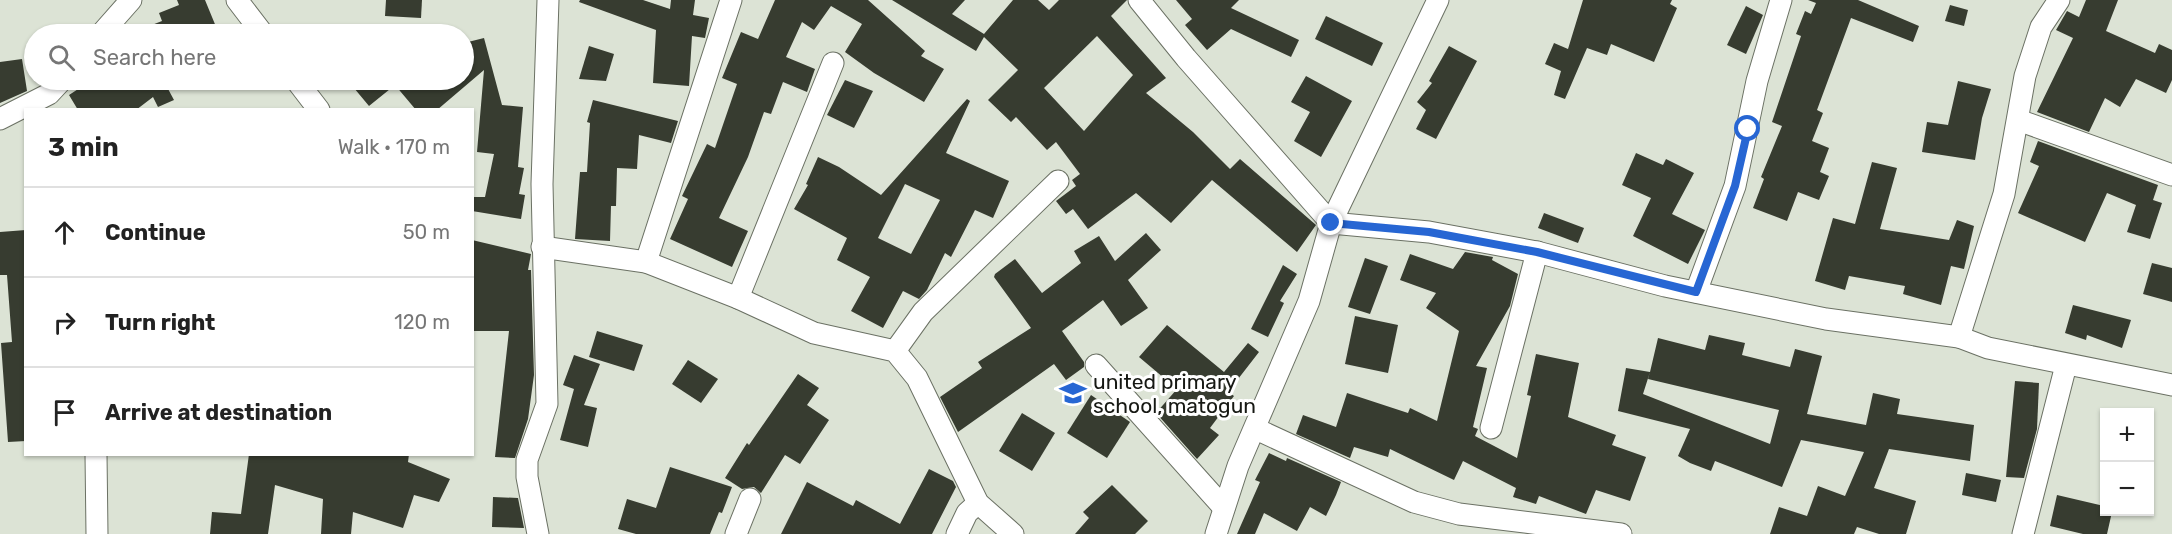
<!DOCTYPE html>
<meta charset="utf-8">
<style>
:root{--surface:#fff;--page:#f2f2f2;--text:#222;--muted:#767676;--line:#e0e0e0}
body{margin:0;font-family:Rubik,sans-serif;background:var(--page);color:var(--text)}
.controls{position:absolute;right:18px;bottom:18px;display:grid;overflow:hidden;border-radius:0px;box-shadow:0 2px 4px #0004}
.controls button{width:54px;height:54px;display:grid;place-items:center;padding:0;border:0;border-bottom:2px solid var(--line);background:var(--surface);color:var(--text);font:30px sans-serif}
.stop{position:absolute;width:18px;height:18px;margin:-14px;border:4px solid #2766d3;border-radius:50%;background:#fff}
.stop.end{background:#2766d3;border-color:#fff;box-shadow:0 2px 6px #0008}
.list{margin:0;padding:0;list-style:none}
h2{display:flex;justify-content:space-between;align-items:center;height:78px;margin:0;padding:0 24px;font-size:26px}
h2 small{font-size:20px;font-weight:400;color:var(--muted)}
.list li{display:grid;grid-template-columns:39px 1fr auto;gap:18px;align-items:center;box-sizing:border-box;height:90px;padding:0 24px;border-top:2px solid var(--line)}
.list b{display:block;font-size:22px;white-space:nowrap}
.list em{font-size:20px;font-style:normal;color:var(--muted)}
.icon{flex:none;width:33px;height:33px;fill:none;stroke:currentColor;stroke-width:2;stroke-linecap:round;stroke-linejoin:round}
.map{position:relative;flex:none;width:2172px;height:534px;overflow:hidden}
.search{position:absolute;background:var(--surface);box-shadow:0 2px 4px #0004;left:24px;top:24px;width:450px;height:66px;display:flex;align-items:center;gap:15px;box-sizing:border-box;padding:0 21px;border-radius:33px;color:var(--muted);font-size:22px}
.panel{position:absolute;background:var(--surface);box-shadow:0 2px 4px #0004;left:24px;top:108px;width:450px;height:348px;border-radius:0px}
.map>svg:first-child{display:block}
.building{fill:#373c30;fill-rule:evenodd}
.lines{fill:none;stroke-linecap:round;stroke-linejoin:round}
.minor-casing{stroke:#6b7164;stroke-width:23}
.minor{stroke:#fff;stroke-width:21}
.route{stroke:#2766d3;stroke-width:8}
.labels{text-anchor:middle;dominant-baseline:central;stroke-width:6;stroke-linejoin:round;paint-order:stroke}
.poi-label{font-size:21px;fill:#161813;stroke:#fff;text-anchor:start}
</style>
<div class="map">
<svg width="2172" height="534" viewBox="0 0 2172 534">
<rect width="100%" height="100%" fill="#dce3d5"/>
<g class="building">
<path d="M177 0H205L219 34H129L162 21 159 13 179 5Z"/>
<path d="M386 0H422L421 18 385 16Z"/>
<path d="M580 0H643L670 9 671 0H695L693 15 709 18 705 38 692 36 689 86 653 83 656 30 579 2Z"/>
<path d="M775 0H868L925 51 921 56 944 69 924 102 874 73 845 52 862 24 831 6 814 30 802 22 786 57 815 69 807 92 783 82 771 114 764 112 748 157 719 218 748 231 732 267 670 239 688 199 682 196 707 144 715 148 737 84 722 78 741 32 758 39Z"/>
<path d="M892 0H965L952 14 984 34 1013 0H1038L1049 10 1059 0H1127L1111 16 1166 78 1146 93 1193 132 1230 169 1240 159 1316 225 1297 252 1212 180 1171 223 1136 193 1088 229 1073 209 1066 214 1056 201 1076 186 1072 180 1080 174 1056 142 1047 150 1016 117 1011 122 988 100 1018 70 984 37 976 51ZM1097 36 1133 75 1084 131 1044 88Z"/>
<path d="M1176 0H1239L1231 8 1299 40 1291 57 1231 29 1207 50 1185 25 1192 19Z"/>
<path d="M1583 0H1672L1670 4 1677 8 1654 62 1611 44 1607 55 1587 48 1565 99 1554 95 1561 71 1545 64 1554 43 1568 49Z"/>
<path d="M1808 0H1858L1919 26 1913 42 1851 18 1817 110 1823 113 1812 141 1829 148 1820 172 1829 176 1819 200 1798 192 1787 221 1753 208 1764 179 1761 177 1782 126 1772 122 1801 36 1796 34 1805 11 1811 14 1816 3Z"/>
<path d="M2086 0H2118L2106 31 2155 53 2159 44 2172 50V80L2166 93 2136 79 2120 107 2105 98 2089 132 2037 112 2073 38 2056 30 2067 11 2079 17Z"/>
<path d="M1950 5 1968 10 1964 26 1945 21Z"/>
<path d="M1746 6 1763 15 1746 54 1727 45Z"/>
<path d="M1326 16 1383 43 1372 66 1315 39Z"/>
<path d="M484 38 502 105 523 107 518 167 524 168 519 194 525 195 521 219 472 211V197H485L494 154 477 152 484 70 437 110H416L395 85 369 106 354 88 364 80H464V43Z"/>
<path d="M589 46 614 54 606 81 579 79Z"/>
<path d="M1449 46 1477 61 1436 139 1416 129 1426 110 1417 102 1432 83 1429 81Z"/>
<path d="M22 59 27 91 0 103V62Z"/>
<path d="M1306 76 1352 101 1321 157 1294 141 1310 112 1291 102Z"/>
<path d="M92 80H178L167 87 174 100 158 107 153 97 136 110H78L69 95Z"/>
<path d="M845 80 873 91 854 128 827 115Z"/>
<path d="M1958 81 1991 89 1982 118 1975 160 1922 152 1927 122 1948 125Z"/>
<path d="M967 99 970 101 946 153 1009 181 993 218 975 210 951 257 945 253 927 290 919 299 903 291 883 328 851 311 870 277 837 260 847 238 794 209 808 185 806 184 818 157 839 167 881 195ZM905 184 940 200 911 254 878 238Z"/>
<path d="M593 100 678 121 671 143 639 135 637 169 617 168 616 206H611L610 241 575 239 580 172H587L590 123 587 122Z"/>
<path d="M2038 141 2158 185 2153 200 2162 203 2150 239 2127 232 2136 205 2107 193 2085 242 2018 213 2039 166 2030 162Z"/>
<path d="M1636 153 1663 165 1666 159 1694 173 1672 214 1705 230 1688 264 1633 236 1651 198 1622 185Z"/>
<path d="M1872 162 1897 168 1880 229 1949 240 1957 220 1974 226 1964 269 1951 266 1941 305 1903 294 1905 286 1849 276 1845 290 1815 281 1833 218 1855 224Z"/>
<path d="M1544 213 1584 228 1578 243 1538 228Z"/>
<path d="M26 230V441L8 442 1 343 12 342 7 275H0V232Z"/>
<path d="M1146 233 1161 250 1128 280 1148 308 1121 326 1103 300 1062 331 1084 362V367L1066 380 1054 364 958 432 940 397 982 368 978 362 1031 328 994 277 995 274 1015 259 1042 293 1081 263 1074 251 1099 236 1115 261Z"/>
<path d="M472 240 531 254 528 270H531L534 375 528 419 515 458 495 457 509 331H472Z"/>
<path d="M1465 252 1493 257 1492 260 1518 274 1510 306 1476 366 1487 368 1473 427 1478 429 1475 436 1517 458 1531 396 1527 395 1536 354 1579 363 1568 417 1616 435 1612 445 1646 457 1630 501 1596 490 1586 514 1539 496 1536 504 1513 497 1516 488 1463 461 1454 480 1390 449 1388 457 1354 447 1350 458 1296 434 1303 415 1336 427 1347 393 1408 413 1410 408 1437 421 1459 331 1426 308 1436 293 1400 280 1410 254 1453 269Z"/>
<path d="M1365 258 1388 266 1370 314 1348 307Z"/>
<path d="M2152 263 2172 268V302L2143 294Z"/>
<path d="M1283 265 1297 274 1280 301 1284 303 1268 337 1251 329Z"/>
<path d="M2073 305 2131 320 2122 348 2087 335 2086 340 2065 333Z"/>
<path d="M1355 316 1398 325 1388 373 1345 364Z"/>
<path d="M1167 325 1224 372 1248 343 1259 352 1228 392 1234 396 1210 428 1219 435 1197 459 1156 413 1177 389 1139 357Z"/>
<path d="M597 331 643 345 634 371 589 357Z"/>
<path d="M1709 335 1745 343 1742 355 1790 367 1795 349 1822 356 1807 414 1866 425 1873 393 1900 399 1897 414 1974 425 1970 461 1889 449 1874 488 1916 501 1906 534H1879L1857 527 1854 534H1770L1779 507 1807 516 1818 486 1845 496 1864 452 1801 440 1782 487 1715 461 1711 471 1690 463 1678 456 1690 429 1618 411 1626 368 1650 372 1658 338 1705 350ZM1650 372 1648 379 1779 410 1770 444 1643 394Z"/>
<path d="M574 355 600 364 584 405 597 408 588 447 560 440 574 389 563 385Z"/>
<path d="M688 360 718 379 701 403 672 384Z"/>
<path d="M798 374 819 388 807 405 829 420 800 464 785 455 761 493 754 487 742 489 725 478 747 443 749 445Z"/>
<path d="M2015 381 2039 383 2037 429 2024 478 2006 477Z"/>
<path d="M1091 395 1130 422 1107 458 1067 433Z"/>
<path d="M1022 413 1055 433 1032 471 999 451Z"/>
<path d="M1269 453 1286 461 1287 458 1341 482 1336 495 1326 516 1310 507 1297 531 1264 513 1255 534H1237L1260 482 1255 480Z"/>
<path d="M249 454H409L408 462 450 479 439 502 414 495 403 528 353 512 351 534H321L323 499 275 485 268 534H210L212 512 241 514Z"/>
<path d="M670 467 732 487 722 513 719 512 710 534H636L618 529 627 499 656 508Z"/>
<path d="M929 469 953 481 956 487 932 534H781L807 482 853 506 856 500 900 524Z"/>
<path d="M1966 473 2001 480 1996 502 1962 495Z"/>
<path d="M1112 485 1148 521 1135 534H1075L1089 518 1083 512Z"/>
<path d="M2057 495 2104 506V512H2112L2107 534H2083L2050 526Z"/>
<path d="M493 497 518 498 524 528 492 527Z"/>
</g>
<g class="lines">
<defs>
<g id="minor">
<path d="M237 0 263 34"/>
<path d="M1139 0 1186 58 1331 223 1429 232 1537 252 1665 286 1826 319 1959 337 1988 348 2172 385"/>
<path d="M101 34 131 0"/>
<path d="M296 80 319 110"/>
<path d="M0 119 49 94 62 80"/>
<path d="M2018 120 2172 175"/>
<path d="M542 247 646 262 738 298 814 333 895 351 917 378 978 503 1013 534"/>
<path d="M646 262 731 0"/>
<path d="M1696 292 1735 186 1757 81 1781 0"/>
<path d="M738 298 833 63"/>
<path d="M1959 337 2004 194 2025 76 2041 27 2059 0"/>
<path d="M895 351 923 312 1058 181"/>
<path d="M1096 365 1224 508"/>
<path d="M1491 428 1537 252"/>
<path d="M1256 429 1414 502 1459 514 1621 534"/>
<path d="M96 454 97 534"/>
<path d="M538 534 527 477V460L547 404 542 184 548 0"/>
<path d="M736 534 750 499"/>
<path d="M957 534 967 513 978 503"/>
<path d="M1216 534 1238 466 1309 301 1331 223 1438 0"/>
<path d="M2023 534 2066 365"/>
</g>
</defs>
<use href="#minor" class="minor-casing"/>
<use href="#minor" class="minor"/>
</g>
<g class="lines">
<path class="route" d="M1331 223 1429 232 1537 252 1696 292 1735 186 1748 129"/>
</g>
<defs>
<symbol id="school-bare" viewBox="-9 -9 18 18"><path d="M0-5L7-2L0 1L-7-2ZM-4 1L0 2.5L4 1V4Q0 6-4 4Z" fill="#2766d3" stroke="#fff" stroke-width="2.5" paint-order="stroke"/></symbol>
</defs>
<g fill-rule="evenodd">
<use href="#school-bare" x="1054" y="374" width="38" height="38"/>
</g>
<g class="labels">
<g class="poi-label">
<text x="1093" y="381">united primary<tspan x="1093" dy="24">school, matogun</tspan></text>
</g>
</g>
</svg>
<div class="controls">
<button>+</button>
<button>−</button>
</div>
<div class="stop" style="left:1748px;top:129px"></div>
<div class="stop end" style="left:1331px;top:223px"></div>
<div class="search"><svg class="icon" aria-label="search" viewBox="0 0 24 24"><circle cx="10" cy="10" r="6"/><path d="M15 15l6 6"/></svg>Search here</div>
<section class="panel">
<h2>3 min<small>Walk · 170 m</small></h2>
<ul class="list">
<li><svg class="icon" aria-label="ahead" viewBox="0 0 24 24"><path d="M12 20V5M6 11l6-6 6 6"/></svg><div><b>Continue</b></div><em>50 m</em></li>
<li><svg class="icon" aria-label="right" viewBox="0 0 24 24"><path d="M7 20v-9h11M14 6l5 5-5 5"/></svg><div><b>Turn right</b></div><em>120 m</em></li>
<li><svg class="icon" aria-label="arrive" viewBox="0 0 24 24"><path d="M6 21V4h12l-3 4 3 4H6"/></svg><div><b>Arrive at destination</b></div></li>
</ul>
</section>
</div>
